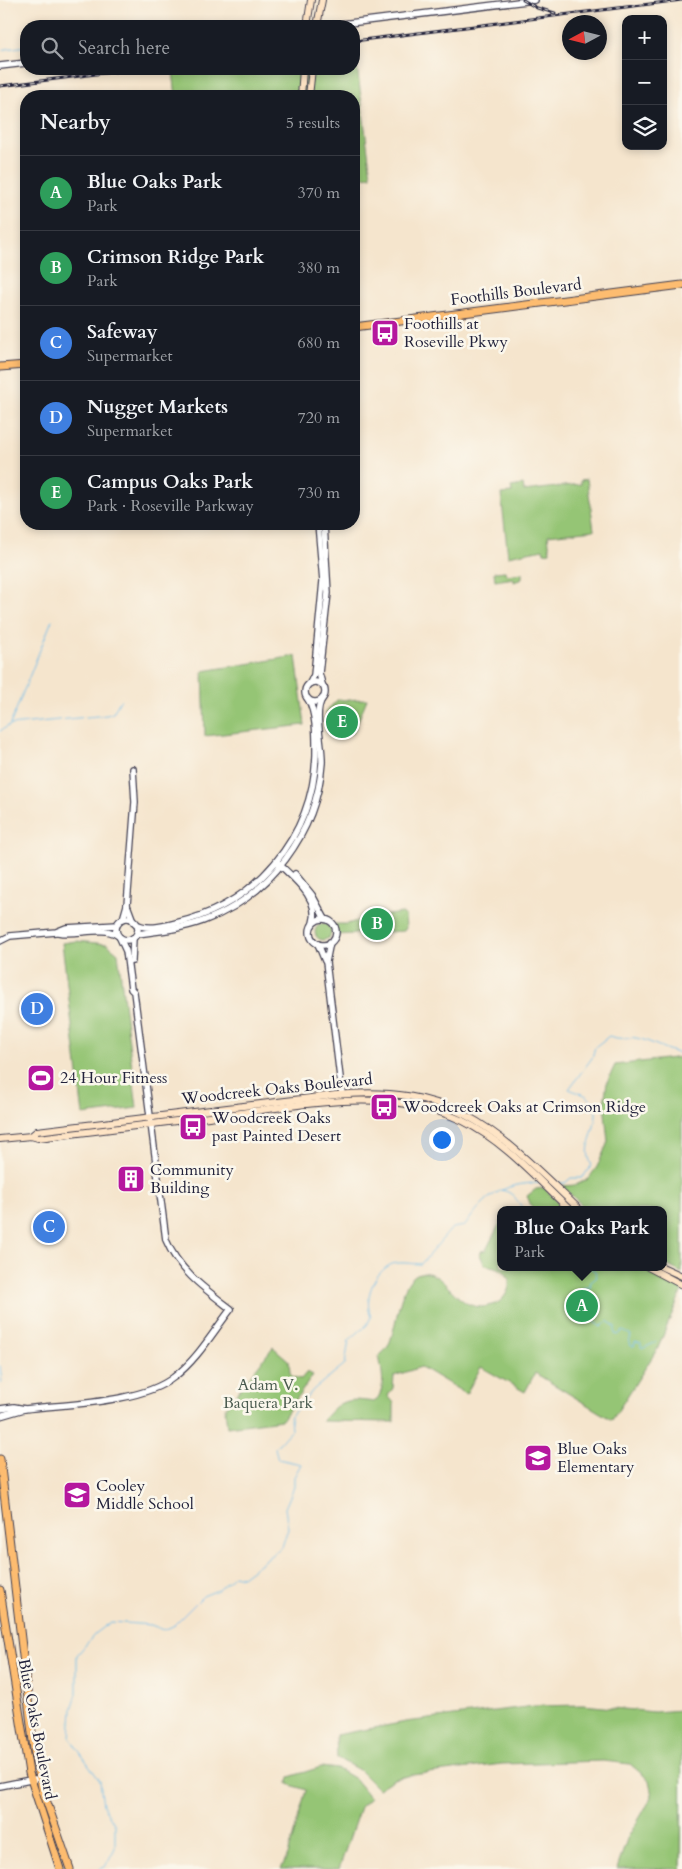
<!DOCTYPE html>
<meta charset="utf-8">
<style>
:root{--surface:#171b24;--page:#20242c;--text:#f1f3f6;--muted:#9ea1a6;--line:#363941;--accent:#d690ce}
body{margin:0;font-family:Cardo,serif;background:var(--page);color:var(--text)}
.controls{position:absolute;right:15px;top:15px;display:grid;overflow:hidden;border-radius:10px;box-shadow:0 2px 8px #0003}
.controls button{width:45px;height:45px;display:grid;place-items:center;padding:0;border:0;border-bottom:1px solid var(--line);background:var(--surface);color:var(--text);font:25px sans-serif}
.compass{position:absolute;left:562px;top:15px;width:45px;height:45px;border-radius:50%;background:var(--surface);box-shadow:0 2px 8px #0003;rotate:263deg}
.you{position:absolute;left:441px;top:1139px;width:18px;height:18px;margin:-12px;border:4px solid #fff;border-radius:50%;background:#1a73e8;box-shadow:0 0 0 8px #1a73e833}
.badge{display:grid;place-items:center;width:32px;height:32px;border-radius:50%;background:var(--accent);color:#fff;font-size:16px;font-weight:700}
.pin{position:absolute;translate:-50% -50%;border:2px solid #fff;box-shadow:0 1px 5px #0006}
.popup{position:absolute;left:497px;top:1206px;width:170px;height:65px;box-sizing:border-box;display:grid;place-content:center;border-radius:10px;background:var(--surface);filter:drop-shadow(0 1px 4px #0005);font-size:16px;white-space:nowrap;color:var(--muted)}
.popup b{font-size:19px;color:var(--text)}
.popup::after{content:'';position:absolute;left:50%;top:100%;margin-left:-10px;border:10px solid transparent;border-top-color:var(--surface)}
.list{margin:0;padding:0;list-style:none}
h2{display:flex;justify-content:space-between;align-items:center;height:65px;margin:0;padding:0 20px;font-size:21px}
h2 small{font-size:16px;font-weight:400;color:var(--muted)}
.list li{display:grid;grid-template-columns:32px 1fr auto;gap:15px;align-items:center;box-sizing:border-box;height:75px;padding:0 20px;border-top:1px solid var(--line)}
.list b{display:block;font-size:19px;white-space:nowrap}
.list p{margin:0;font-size:16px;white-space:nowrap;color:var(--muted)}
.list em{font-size:16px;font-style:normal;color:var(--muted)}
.icon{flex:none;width:28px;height:28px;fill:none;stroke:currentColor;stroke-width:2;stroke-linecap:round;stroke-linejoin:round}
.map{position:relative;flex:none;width:682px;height:1869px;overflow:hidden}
.search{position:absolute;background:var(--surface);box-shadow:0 2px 8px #0003;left:20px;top:20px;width:340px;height:55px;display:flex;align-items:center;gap:12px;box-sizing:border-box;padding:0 18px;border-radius:20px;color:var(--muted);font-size:19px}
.panel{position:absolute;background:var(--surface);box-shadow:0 2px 8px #0003;left:20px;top:90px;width:340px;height:440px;border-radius:20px}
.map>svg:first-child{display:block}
.green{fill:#95c574;stroke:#5c7458}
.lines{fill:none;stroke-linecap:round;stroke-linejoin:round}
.stream{stroke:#6fbce9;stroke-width:1}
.tertiary-casing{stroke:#423f51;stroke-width:8}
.secondary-casing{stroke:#423f51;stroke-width:8}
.primary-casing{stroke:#423f51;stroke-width:9}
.tertiary{stroke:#fff;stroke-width:5.5}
.secondary{stroke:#fee4c5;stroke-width:6}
.primary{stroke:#fdbc6f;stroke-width:7}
.rail-casing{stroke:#22223b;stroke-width:3}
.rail{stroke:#fbf7ec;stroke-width:1;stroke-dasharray:4;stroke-linecap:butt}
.labels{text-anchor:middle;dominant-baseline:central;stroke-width:5;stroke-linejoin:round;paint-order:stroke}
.street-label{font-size:16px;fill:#22223b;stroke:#fbf7ec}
.poi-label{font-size:16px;fill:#22223b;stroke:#fbf7ec;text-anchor:start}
.park-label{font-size:16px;fill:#4a5b4f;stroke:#fbf7ec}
</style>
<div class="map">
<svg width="682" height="1869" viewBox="0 0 682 1869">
<rect width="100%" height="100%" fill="#fbf7ec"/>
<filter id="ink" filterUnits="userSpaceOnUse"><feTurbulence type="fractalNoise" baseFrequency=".02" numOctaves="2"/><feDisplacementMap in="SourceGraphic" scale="10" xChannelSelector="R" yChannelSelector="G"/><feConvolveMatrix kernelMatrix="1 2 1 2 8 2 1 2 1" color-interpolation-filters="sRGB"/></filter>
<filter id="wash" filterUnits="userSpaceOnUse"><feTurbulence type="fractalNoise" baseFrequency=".0096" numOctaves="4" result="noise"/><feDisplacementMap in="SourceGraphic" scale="20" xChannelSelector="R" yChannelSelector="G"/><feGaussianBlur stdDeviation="1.12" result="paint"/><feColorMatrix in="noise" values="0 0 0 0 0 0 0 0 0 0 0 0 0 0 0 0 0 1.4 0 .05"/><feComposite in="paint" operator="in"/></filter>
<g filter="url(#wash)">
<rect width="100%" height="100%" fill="#f5e5cd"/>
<g class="green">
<path d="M355 50 371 176 354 178V96H176L173 72 202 69H354Z"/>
<path d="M587 479 594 530 548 535 550 552 544 553 543 549 508 556 501 494 512 493 511 487 523 485 524 491 581 484V480Z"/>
<path d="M505 571 506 575 522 573V579L514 582V578L495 581 494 572Z"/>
<path d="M296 656 305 725 205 736 203 671Z"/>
<path d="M367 699 353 733 330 736 326 712 337 700Z"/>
<path d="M402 913 405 915 406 928 404 931 337 935 335 924H347L371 917Z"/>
<circle cx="323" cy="932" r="8"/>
<path d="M76 941 107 944 118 953 137 1108 83 1115 62 943Z"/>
<path d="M682 1057V1273L663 1263V1210H587L562 1186 576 1185 588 1179 597 1167 608 1142 604 1103 607 1082 615 1065Z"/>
<path d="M544 1188 566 1210H533L527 1196 536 1189Z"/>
<path d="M501 1221V1267H642L682 1290 658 1348 612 1420 535 1373 525 1392 481 1367 466 1394 421 1367 394 1376 393 1388 388 1396 394 1403V1422L322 1421C340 1399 347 1398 374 1402 387 1391 382 1371 379 1356 381 1354 385 1351 387 1348 397 1333 398 1278 420 1273 446 1268 456 1314 488 1306 496 1304 499 1303 504 1297 508 1292 510 1286 509 1280 506 1268 495 1267 485 1265L480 1255 481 1251 486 1250Z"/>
<path d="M273 1347 289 1361 290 1373 293 1377 301 1379 307 1372 313 1375 282 1420 227 1427 225 1408Z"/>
<path d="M583 1705 654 1712 682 1710 681 1869H617L627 1839 652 1797 649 1780 630 1764 603 1761 502 1764 412 1775 394 1779 378 1789 359 1770 337 1758 336 1735 406 1722 534 1706Z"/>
<path d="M321 1767 338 1769 355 1779 370 1798 360 1807 339 1869H281L288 1855 306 1790 288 1784 289 1777Z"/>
</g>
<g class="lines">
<g class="stream">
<path d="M0 50 26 46"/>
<path d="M10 725 52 620"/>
<path d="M0 731 10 725 107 715 113 713 121 699"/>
<path d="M555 1183H565L571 1178H582L592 1165C578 1143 610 1116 588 1097 583 1093 575 1092 569 1089L592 1058 595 1047 609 1036C623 1041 626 1036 636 1038 652 1041 665 1051 682 1054"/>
<path d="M501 1190C514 1192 516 1200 524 1210"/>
<path d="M589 1267 595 1271 597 1277 590 1283 591 1287 583 1288 574 1303 582 1308 590 1305 599 1311 600 1314H592L589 1318 601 1327 607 1321 615 1326V1334L618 1335 623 1331 631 1335 629 1343 630 1346H634L635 1342 641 1343V1347L644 1348 656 1342"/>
<path d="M0 1366 2 1383"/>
<path d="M0 1701 3 1698"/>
<path d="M100 1869 105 1867 115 1848V1825L103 1805 100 1781 70 1738 72 1709 77 1694V1655L95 1634 111 1622 151 1625 164 1630 173 1626 203 1596 218 1590 234 1575 242 1577 282 1547 288 1528 285 1508 294 1487V1477L301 1464 278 1459 275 1448 291 1430 290 1417 314 1389 345 1364 349 1340 367 1325 371 1317C364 1300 372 1275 390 1265 397 1261 412 1264 421 1264L452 1228 465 1226C484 1197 502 1183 539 1183"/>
</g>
</g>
</g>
<g filter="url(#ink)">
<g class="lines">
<defs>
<g id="tertiary">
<path d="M325 26 535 0"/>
<path d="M0 66 26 63"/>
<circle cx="315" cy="692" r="10"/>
<path d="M310 683 314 675 323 581 318 524"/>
<path d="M322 684 319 673 328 593 324 524"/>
<path d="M278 863C293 878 321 899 313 923"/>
<path d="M295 874 312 895 325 919"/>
<path d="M127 905 133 921"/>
<circle cx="127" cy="929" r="11"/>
<path d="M123 919 127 905 135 802 133 769"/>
<circle cx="323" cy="932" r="13"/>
<path d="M135 923C146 931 164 926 176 923 256 905 313 837 316 755 316 739 317 714 308 699"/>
<path d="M58 932C76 936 103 925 117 935"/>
<path d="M137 934C159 931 181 929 203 921 269 897 317 833 322 763 323 745 313 713 322 699"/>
<path d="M0 941 10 936 56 932 66 928 117 925"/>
<path d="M330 942 326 962 342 1094"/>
<path d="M318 944 325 961"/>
<path d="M132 961 133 938"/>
<path d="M0 1409 14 1407 25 1409C67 1404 142 1403 174 1377 197 1360 213 1332 231 1309 205 1289 179 1271 166 1240L134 992 131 989 126 951 120 938"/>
<path d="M0 1416 24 1409"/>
<path d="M0 1786 35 1779"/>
</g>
<g id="secondary">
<path d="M307 26 311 0"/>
<path d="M317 26 322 0"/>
<path d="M301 96 303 69"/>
<path d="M309 96 312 69"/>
<path d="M31 1136 37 1131 335 1095C457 1083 499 1133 580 1210"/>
<path d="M0 1139 31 1136 38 1138C100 1130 163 1123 225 1115 304 1105 387 1085 463 1121 505 1142 536 1178 570 1210"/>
<path d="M648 1267 682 1285"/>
<path d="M662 1267 682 1276"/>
</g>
<g id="primary">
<path d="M354 327 682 285"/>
<path d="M0 367 26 365"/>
<path d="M0 1459 34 1750 42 1788 70 1869"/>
<path d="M0 1590 29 1773 60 1869"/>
</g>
</defs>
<use href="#tertiary" class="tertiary-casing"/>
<use href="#secondary" class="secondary-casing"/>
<use href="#primary" class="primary-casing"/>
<use href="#tertiary" class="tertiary"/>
<use href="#secondary" class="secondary"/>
<use href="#primary" class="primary"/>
<defs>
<g id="rail">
<path d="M523 0 537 8 555 13"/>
<path d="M354 41 682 0"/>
<path d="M0 86 136 69"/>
</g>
</defs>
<use href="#rail" class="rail-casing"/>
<use href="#rail" class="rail"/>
</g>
</g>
<defs>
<symbol id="bus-square" viewBox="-11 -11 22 22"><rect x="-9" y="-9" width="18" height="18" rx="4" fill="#b5179e" stroke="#fbf7ec"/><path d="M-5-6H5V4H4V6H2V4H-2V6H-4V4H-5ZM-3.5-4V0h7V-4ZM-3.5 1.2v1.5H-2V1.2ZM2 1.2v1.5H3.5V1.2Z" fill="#fff"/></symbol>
<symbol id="stadium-square" viewBox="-11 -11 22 22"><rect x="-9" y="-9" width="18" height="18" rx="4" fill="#b5179e" stroke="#fbf7ec"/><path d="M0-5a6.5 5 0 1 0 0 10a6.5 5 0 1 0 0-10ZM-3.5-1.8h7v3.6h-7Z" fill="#fff"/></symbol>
<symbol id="building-square" viewBox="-11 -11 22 22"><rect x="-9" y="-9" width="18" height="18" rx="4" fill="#b5179e" stroke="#fbf7ec"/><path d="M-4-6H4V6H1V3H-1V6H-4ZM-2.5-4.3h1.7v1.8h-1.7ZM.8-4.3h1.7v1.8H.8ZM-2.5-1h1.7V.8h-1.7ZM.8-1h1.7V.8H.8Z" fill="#fff"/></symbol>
<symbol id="school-square" viewBox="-11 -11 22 22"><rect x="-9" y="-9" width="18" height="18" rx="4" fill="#b5179e" stroke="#fbf7ec"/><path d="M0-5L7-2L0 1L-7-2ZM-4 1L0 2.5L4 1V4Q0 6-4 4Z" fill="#fff"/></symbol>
</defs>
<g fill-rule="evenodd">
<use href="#bus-square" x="369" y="317" width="32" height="32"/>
<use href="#stadium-square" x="25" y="1062" width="32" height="32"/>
<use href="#bus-square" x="368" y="1091" width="32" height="32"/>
<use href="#bus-square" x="177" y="1111" width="32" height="32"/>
<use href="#building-square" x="115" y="1163" width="32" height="32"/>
<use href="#school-square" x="522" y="1442" width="32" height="32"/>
<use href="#school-square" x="61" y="1479" width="32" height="32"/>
</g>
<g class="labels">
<g class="street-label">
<text transform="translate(516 292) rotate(-7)">Foothills Boulevard</text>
<text transform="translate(277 1089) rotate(-6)">Woodcreek Oaks Boulevard</text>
<text transform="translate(37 1729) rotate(79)">Blue Oaks Boulevard</text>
</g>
<g class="poi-label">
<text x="404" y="324">Foothills at<tspan x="404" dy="18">Roseville Pkwy</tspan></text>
<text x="60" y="1078">24 Hour Fitness</text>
<text x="403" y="1107">Woodcreek Oaks at Crimson Ridge</text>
<text x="212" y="1118">Woodcreek Oaks<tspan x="212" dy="18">past Painted Desert</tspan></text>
<text x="150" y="1170">Community<tspan x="150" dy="18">Building</tspan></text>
<text x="557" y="1449">Blue Oaks<tspan x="557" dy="18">Elementary</tspan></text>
<text x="96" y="1486">Cooley<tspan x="96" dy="18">Middle School</tspan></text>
</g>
<g class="park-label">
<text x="268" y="1385">Adam V.<tspan x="268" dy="18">Baquera Park</tspan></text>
</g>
</g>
</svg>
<div class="controls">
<button>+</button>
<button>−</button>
<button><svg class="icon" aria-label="layers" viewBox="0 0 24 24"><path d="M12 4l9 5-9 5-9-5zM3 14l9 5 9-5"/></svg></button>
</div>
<svg class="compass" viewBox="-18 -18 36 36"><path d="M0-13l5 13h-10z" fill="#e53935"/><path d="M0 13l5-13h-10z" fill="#9ea1a6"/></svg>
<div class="you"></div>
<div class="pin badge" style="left:582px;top:1306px;background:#2e9e5b">A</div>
<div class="popup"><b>Blue Oaks Park</b>Park</div>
<div class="pin badge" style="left:377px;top:924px;background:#2e9e5b">B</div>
<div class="pin badge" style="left:49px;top:1227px;background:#3f7fe0">C</div>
<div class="pin badge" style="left:37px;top:1009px;background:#3f7fe0">D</div>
<div class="pin badge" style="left:342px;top:722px;background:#2e9e5b">E</div>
<div class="search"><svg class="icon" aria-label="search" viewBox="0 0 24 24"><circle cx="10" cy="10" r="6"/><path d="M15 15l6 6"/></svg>Search here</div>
<section class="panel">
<h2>Nearby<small>5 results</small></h2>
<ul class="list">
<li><span class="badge" style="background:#2e9e5b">A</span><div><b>Blue Oaks Park</b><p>Park</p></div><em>370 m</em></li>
<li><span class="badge" style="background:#2e9e5b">B</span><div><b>Crimson Ridge Park</b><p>Park</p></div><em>380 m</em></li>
<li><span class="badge" style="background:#3f7fe0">C</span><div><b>Safeway</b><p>Supermarket</p></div><em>680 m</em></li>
<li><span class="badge" style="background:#3f7fe0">D</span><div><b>Nugget Markets</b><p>Supermarket</p></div><em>720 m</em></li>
<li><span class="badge" style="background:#2e9e5b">E</span><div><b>Campus Oaks Park</b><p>Park · Roseville Parkway</p></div><em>730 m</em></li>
</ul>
</section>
</div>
